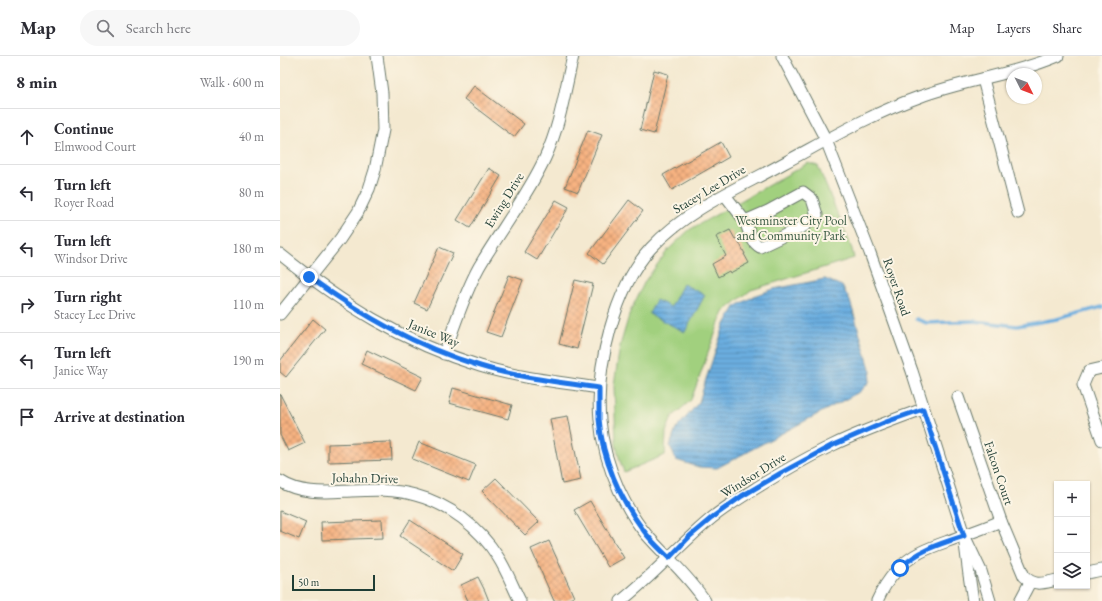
<!DOCTYPE html>
<meta charset="utf-8">
<style>
:root{--surface:#fff;--page:#f7f7f7;--text:#2b2b33;--muted:#7c7c81;--line:#e1e1e2}
body{margin:0;font-family:"EB Garamond",serif;background:var(--page);color:var(--text)}
.controls{position:absolute;right:12px;bottom:12px;display:grid;overflow:hidden;border-radius:0px;box-shadow:0 1px 3px #0004}
.controls button{width:36px;height:36px;display:grid;place-items:center;padding:0;border:0;border-bottom:1px solid var(--line);background:var(--surface);color:var(--text);font:20px sans-serif}
.compass{position:absolute;left:726px;top:12px;width:36px;height:36px;border-radius:50%;background:var(--surface);box-shadow:0 1px 3px #0004;rotate:132deg}
.scale{position:absolute;left:12px;bottom:10px;width:83px;box-sizing:border-box;padding-left:4px;border:2px solid #1f3d34;border-top:0;font-size:11px;line-height:14px;white-space:nowrap;color:#1f3d34;-webkit-text-stroke:3px #fcf5e5;paint-order:stroke}
.stop{position:absolute;width:12px;height:12px;margin:-9px;border:3px solid #1a73e8;border-radius:50%;background:#fff}
.stop.end{background:#1a73e8;border-color:#fff;box-shadow:0 1px 4px #0008}
.list{margin:0;padding:0;list-style:none}
h2{display:flex;justify-content:space-between;align-items:center;height:52px;margin:0;padding:0 16px;font-size:17px}
h2 small{font-size:13px;font-weight:400;color:var(--muted)}
.list li{display:grid;grid-template-columns:26px 1fr auto;gap:12px;align-items:center;box-sizing:border-box;height:56px;padding:0 16px;border-top:1px solid var(--line)}
.list b{display:block;font-size:15px;white-space:nowrap}
.list p{margin:0;font-size:13px;white-space:nowrap;color:var(--muted)}
.list em{font-size:13px;font-style:normal;color:var(--muted)}
.icon{flex:none;width:22px;height:22px;fill:none;stroke:currentColor;stroke-width:2;stroke-linecap:round;stroke-linejoin:round}
.map{position:relative;flex:none;width:822px;height:545px;overflow:hidden}
header{display:flex;align-items:center;gap:24px;box-sizing:border-box;height:56px;padding:0 20px;background:var(--surface);border-bottom:1px solid var(--line)}
header strong{font-size:19px}
nav{display:flex;gap:22px;margin-inline-start:auto;font-size:14px}
.search{width:280px;height:36px;background:var(--page);display:flex;align-items:center;gap:10px;box-sizing:border-box;padding:0 14px;border-radius:22px;color:var(--muted);font-size:15px}
main{display:flex}
aside{flex:1;background:var(--surface)}
.map>svg:first-child{display:block}
.green{fill:#a1d07e;stroke:#608659}
.water{fill:url(#water-rules);stroke:#45758a}
.lines{fill:none;stroke-linecap:round;stroke-linejoin:round}
.stream{stroke:#6baddf;stroke-width:3.5}
.building{fill:url(#building-cross-hatch)}
.minor-casing{stroke:#6a796b;stroke-width:13}
.minor{stroke:#fff;stroke-width:11}
.route{stroke:#1a73e8;stroke-width:5}
.labels{text-anchor:middle;dominant-baseline:central;stroke-width:4;stroke-linejoin:round;paint-order:stroke}
.street-label{font-size:13px;fill:#1f3d34;stroke:#fcf5e5}
.park-label{font-size:13px;fill:#395a43;stroke:#fcf5e5}
</style>
<header>
<strong>Map</strong>
<div class="search"><svg class="icon" aria-label="search" viewBox="0 0 24 24"><circle cx="10" cy="10" r="6"/><path d="M15 15l6 6"/></svg>Search here</div>
<nav><a>Map</a><a>Layers</a><a>Share</a></nav>
</header>
<main>
<aside>
<h2>8 min<small>Walk · 600 m</small></h2>
<ul class="list">
<li><svg class="icon" aria-label="ahead" viewBox="0 0 24 24"><path d="M12 20V5M6 11l6-6 6 6"/></svg><div><b>Continue</b><p>Elmwood Court</p></div><em>40 m</em></li>
<li><svg class="icon" aria-label="left" viewBox="0 0 24 24"><path d="M17 20v-9H6M10 6l-5 5 5 5"/></svg><div><b>Turn left</b><p>Royer Road</p></div><em>80 m</em></li>
<li><svg class="icon" aria-label="left" viewBox="0 0 24 24"><path d="M17 20v-9H6M10 6l-5 5 5 5"/></svg><div><b>Turn left</b><p>Windsor Drive</p></div><em>180 m</em></li>
<li><svg class="icon" aria-label="right" viewBox="0 0 24 24"><path d="M7 20v-9h11M14 6l5 5-5 5"/></svg><div><b>Turn right</b><p>Stacey Lee Drive</p></div><em>110 m</em></li>
<li><svg class="icon" aria-label="left" viewBox="0 0 24 24"><path d="M17 20v-9H6M10 6l-5 5 5 5"/></svg><div><b>Turn left</b><p>Janice Way</p></div><em>190 m</em></li>
<li><svg class="icon" aria-label="arrive" viewBox="0 0 24 24"><path d="M6 21V4h12l-3 4 3 4H6"/></svg><div><b>Arrive at destination</b></div></li>
</ul>
</aside>
<div class="map">
<svg width="822" height="545" viewBox="0 0 822 545">
<defs>
<pattern id="water-rules" width="6" height="5" patternUnits="userSpaceOnUse"><rect width="6" height="5" fill="#6baddf"/><path d="M0 2.5h6" fill="none" stroke="#578eb6"/></pattern>
<pattern id="building-cross-hatch" width="8" height="8" patternUnits="userSpaceOnUse"><rect width="8" height="8" fill="#f7b281"/><path d="M0 0l8 8M0 8l8-8" fill="none" stroke="#c7926a"/></pattern>
</defs>
<rect width="100%" height="100%" fill="#fcf5e5"/>
<filter id="ink" filterUnits="userSpaceOnUse"><feTurbulence type="fractalNoise" baseFrequency=".025" numOctaves="2"/><feDisplacementMap in="SourceGraphic" scale="8" xChannelSelector="R" yChannelSelector="G"/><feConvolveMatrix kernelMatrix="1 2 1 2 8 2 1 2 1" color-interpolation-filters="sRGB"/></filter>
<filter id="wash" filterUnits="userSpaceOnUse"><feTurbulence type="fractalNoise" baseFrequency=".012" numOctaves="4" result="noise"/><feDisplacementMap in="SourceGraphic" scale="16" xChannelSelector="R" yChannelSelector="G"/><feGaussianBlur stdDeviation="0.9" result="paint"/><feColorMatrix in="noise" values="0 0 0 0 0 0 0 0 0 0 0 0 0 0 0 0 0 1.4 0 .05"/><feComposite in="paint" operator="in"/></filter>
<g filter="url(#wash)">
<rect width="100%" height="100%" fill="#f4e9d0"/>
<path class="green" d="M528 107 538 110 572 193 574 202 471 234 443 256 411 344 392 361 386 376 385 399 344 416 340 405 336 389 334 329 340 290 350 256 365 225 388 194 409 174Z"/>
<g class="water">
<path d="M545 223 562 230 570 245 591 316 589 326 581 335 437 412 419 411 396 404 390 390 396 373 419 346 426 323 444 270 455 251 476 239 494 233Z"/>
<path d="M403 228 425 239 405 276 369 258 376 244 391 251Z"/>
</g>
<g class="lines">
<path class="stream" d="M636 263 647 267 694 265 737 270 777 263 822 251"/>
</g>
<g id="blocks">
<g class="building">
<path d="M374 14 388 18 374 78 360 74Z"/>
<path d="M194 30 244 68 234 81 184 43Z"/>
<path d="M308 74 322 79 298 136 285 131Z"/>
<path d="M441 86 449 101 392 134 383 119Z"/>
<path d="M209 112 221 120 190 172 177 164Z"/>
<path d="M276 144 289 151 257 204 244 196Z"/>
<path d="M349 144 363 155 323 208 309 197Z"/>
<path d="M450 174 455 183 457 182 465 198H464L469 207 450 217 449 215 438 221 432 208 446 200 436 181Z"/>
<path d="M159 191 173 197 147 253 134 247Z"/>
<path d="M229 219 243 224 221 281 206 276Z"/>
<path d="M295 224 313 228 297 293 279 288Z"/>
<path d="M33 263 45 273 6 321 0 316V305Z"/>
<path d="M87 294 143 321 136 334 81 308Z"/>
<path d="M173 332 232 349 228 363 169 347Z"/>
<path d="M0 338 25 387 8 395 0 379Z"/>
<path d="M288 360 301 424 282 428 270 363Z"/>
<path d="M111 386 112 404 48 406V388Z"/>
<path d="M139 386 196 409 189 426 132 403Z"/>
<path d="M216 422 259 466 245 479 202 435Z"/>
<path d="M310 445 344 502 328 511 294 454Z"/>
<path d="M0 455 26 466 19 483 0 475Z"/>
<path d="M102 464 103 482 42 484 41 466Z"/>
<path d="M130 464 183 498 173 515 120 480Z"/>
<path d="M269 485 294 541 285 545H274L251 493Z"/>
<path d="M198 521 205 535 209 545H188L181 529Z"/>
</g>
</g>
</g>
<g filter="url(#ink)">
<use href="#blocks" fill-opacity="0" stroke="#6a796b" stroke-width="1"/>
<g class="lines">
<defs>
<g id="minor">
<path d="M502 0 546 84 590 197 632 315 684 479 701 515 710 545"/>
<path d="M703 23 738 157"/>
<path d="M445 139 465 165 488 155 523 136 532 143 537 159 524 170 480 191C471 186 469 175 465 165"/>
<path d="M0 198C62 248 123 286 200 310 239 322 279 326 319 332"/>
<path d="M0 258 60 183 78 156 89 133 95 114 103 74 102 37 97 0"/>
<path d="M164 298C175 269 184 238 199 211 220 175 248 139 265 102 280 70 285 34 293 0"/>
<path d="M822 312 809 315 803 329 822 384"/>
<path d="M678 341 721 465 744 520C755 531 763 527 777 524"/>
<path d="M0 425C21 439 48 436 71 435 92 434 115 433 135 439 169 448 199 471 218 501 227 515 233 531 240 545"/>
<path d="M685 488 689 519 693 545"/>
<path d="M807 517 822 514"/>
<path d="M341 545C374 519 401 487 433 461 448 449 465 439 481 429 504 415 528 401 553 389 582 375 613 364 643 353"/>
<path d="M425 545C409 520 385 500 366 478 355 465 346 449 339 434 329 412 322 388 320 364 315 312 335 231 371 192 407 153 459 132 504 107 549 83 591 58 639 41 684 24 733 19 778 0"/>
<path d="M597 545C606 525 621 506 641 496 655 489 670 485 684 479 696 475 709 470 721 465"/>
<path d="M740 545 750 526"/>
</g>
</defs>
<use href="#minor" class="minor-casing"/>
<use href="#minor" class="minor"/>
</g>
</g>
<g class="lines" filter="url(#ink)">
<path class="route" d="M29 221C83 260 135 290 200 310 239 322 280 326 319 332 319 342 319 352 319 363 322 403 340 443 364 475 371 485 380 493 389 502L410 480 434 460 462 440 501 417 553 389 606 366 643 353 684 480C659 488 639 494 620 512"/>
</g>
<g class="labels">
<g class="street-label">
<text transform="translate(429 133) rotate(-31)">Stacey Lee Drive</text>
<text transform="translate(224 144) rotate(-58)">Ewing Drive</text>
<text transform="translate(617 231) rotate(71)">Royer Road</text>
<text transform="translate(154 277) rotate(22)">Janice Way</text>
<text transform="translate(719 417) rotate(71)">Falcon Court</text>
<text transform="translate(473 419) rotate(-32)">Windsor Drive</text>
<text transform="translate(85 422) rotate(1)">Johahn Drive</text>
</g>
<g class="park-label">
<text x="511" y="164">Westminster City Pool<tspan x="511" dy="15">and Community Park</tspan></text>
</g>
</g>
</svg>
<div class="controls">
<button>+</button>
<button>−</button>
<button><svg class="icon" aria-label="layers" viewBox="0 0 24 24"><path d="M12 4l9 5-9 5-9-5zM3 14l9 5 9-5"/></svg></button>
</div>
<svg class="compass" viewBox="-18 -18 36 36"><path d="M0-13l5 13h-10z" fill="#e53935"/><path d="M0 13l5-13h-10z" fill="#7c7c81"/></svg>
<div class="scale">50 m</div>
<div class="stop" style="left:620px;top:512px"></div>
<div class="stop end" style="left:29px;top:221px"></div>
</div>
</main>
